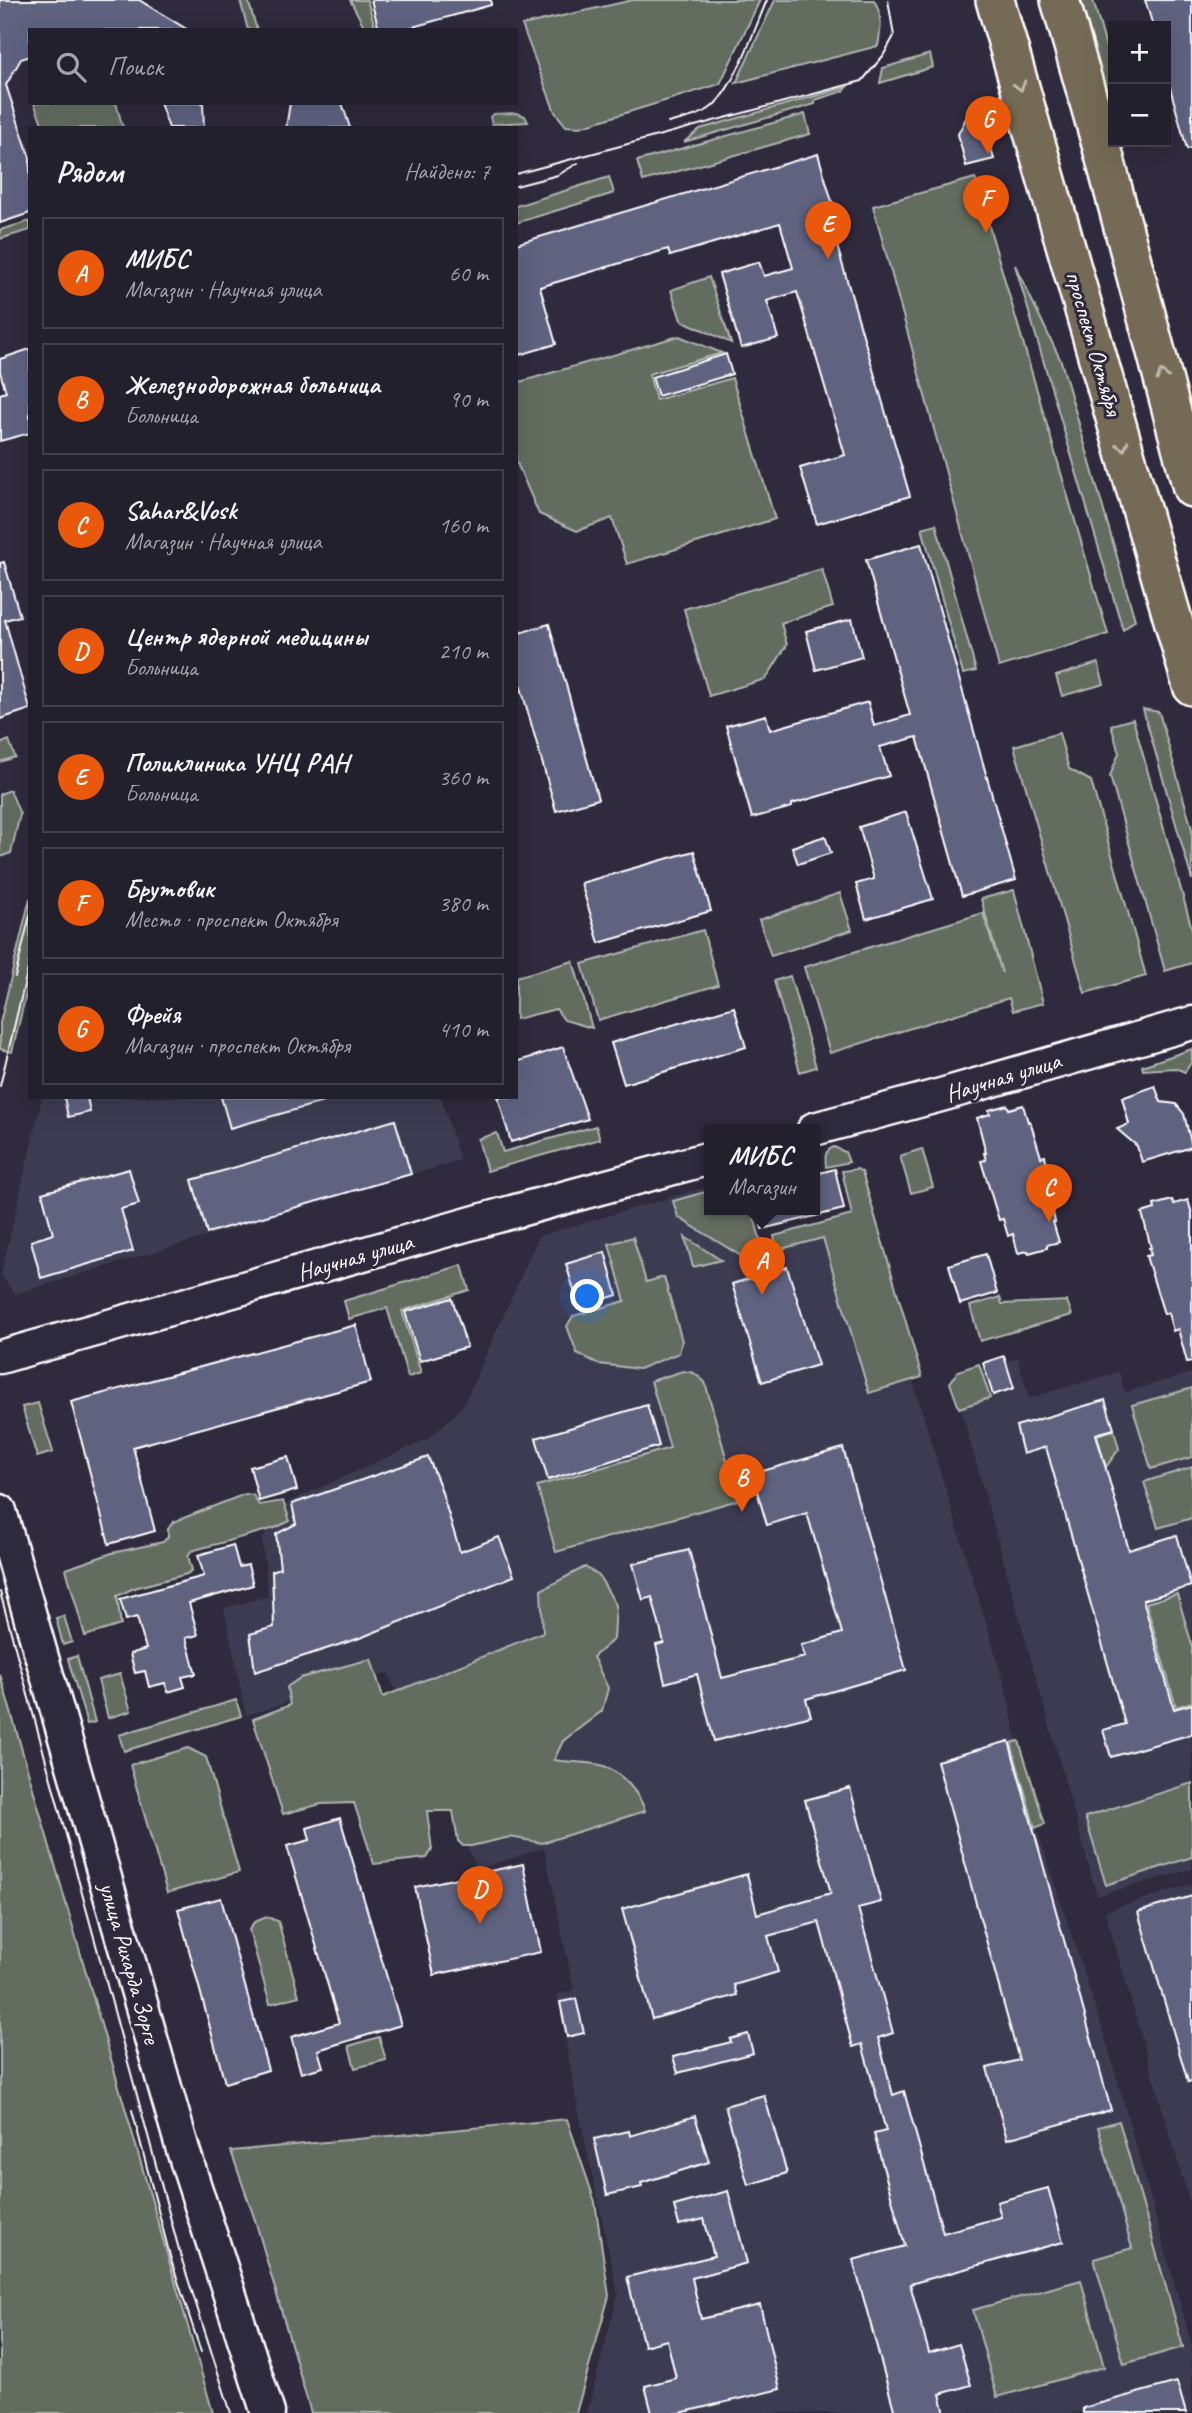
<!DOCTYPE html>
<html lang="ru">
<meta charset="utf-8">
<style>
:root{--surface:#23202e;--page:#2f2d3a;--text:#f1f3f6;--muted:#a3a3aa;--line:#403e4a;--accent:#ea580c}
body{margin:0;font-family:Caveat,sans-serif;background:var(--page);color:var(--text)}
.controls{position:absolute;right:21px;top:21px;display:grid;overflow:hidden;border-radius:0px;box-shadow:0 7px 28px #0002}
.controls button{width:63px;height:63px;display:grid;place-items:center;padding:0;border:0;border-bottom:2px solid var(--line);background:var(--surface);color:var(--text);font:35px sans-serif}
.you{position:absolute;left:588px;top:1297px;width:24px;height:24px;margin:-18px;border:5px solid #fff;border-radius:50%;background:#1a73e8;box-shadow:0 0 0 10px #1a73e833}
.badge{display:grid;place-items:center;width:46px;height:46px;border-radius:50%;background:var(--accent);color:#fff;font-size:23px;font-weight:700}
.pin{position:absolute;translate:-50% -58px;filter:drop-shadow(0 2px 4px #0008)}
.pin::after{content:'';position:absolute;top:37px;width:24px;height:21px;background:inherit;clip-path:polygon(0 0,100% 0,50% 100%)}
.popup{position:absolute;left:704px;top:1124px;width:116px;height:91px;box-sizing:border-box;display:grid;place-content:center;border-radius:0px;background:var(--surface);filter:drop-shadow(0 2px 5px #0005);font-size:23px;white-space:nowrap;color:var(--muted)}
.popup b{font-size:26px;color:var(--text)}
.popup::after{content:'';position:absolute;left:50%;top:100%;margin-left:-14px;border:14px solid transparent;border-top-color:var(--surface)}
.list{margin:0;padding:0;list-style:none}
h2{display:flex;justify-content:space-between;align-items:center;height:91px;margin:0;padding:0 28px;font-size:30px}
h2 small{font-size:23px;font-weight:400;color:var(--muted)}
.list li{display:grid;grid-template-columns:46px 1fr auto;gap:21px;align-items:center;box-sizing:border-box;height:112px;margin:0 14px 14px;padding:0 14px;border:2px solid var(--line);border-radius:0px}
.list b{display:block;font-size:26px;white-space:nowrap}
.list p{margin:0;font-size:23px;white-space:nowrap;color:var(--muted)}
.list em{font-size:23px;font-style:normal;color:var(--muted)}
.icon{flex:none;width:38px;height:38px;fill:none;stroke:currentColor;stroke-width:2;stroke-linecap:round;stroke-linejoin:round}
.map{position:relative;flex:none;width:1192px;height:2413px;overflow:hidden}
.search{position:absolute;background:var(--surface);box-shadow:0 7px 28px #0002;left:28px;top:28px;width:490px;height:77px;display:flex;align-items:center;gap:18px;box-sizing:border-box;padding:0 24px;border-radius:0px;color:var(--muted);font-size:26px}
.panel{position:absolute;background:var(--surface);box-shadow:0 7px 28px #0002;left:28px;top:126px;width:490px;height:973px;border-radius:0px}
.map>svg:first-child{display:block}
.built{fill:#3d3b51}
.green{fill:#626d61;stroke:#b0b6b0;stroke-width:2}
.building{fill:#5f6380;stroke:#fff;stroke-width:2}
.lines{fill:none;stroke-linecap:round;stroke-linejoin:round}
.secondary-casing{stroke:#fff;stroke-width:37}
.primary-casing{stroke:#fff;stroke-width:42}
.secondary{stroke:#2f2a3d;stroke-width:32}
.primary{stroke:#746b55;stroke-width:37}
.tram{stroke:#fff;stroke-width:2}
.oneway{stroke:#c0bcb2}
.labels{text-anchor:middle;dominant-baseline:central;stroke-width:6;stroke-linejoin:round;paint-order:stroke}
.street-label{font-size:24px;fill:#fff;stroke:#2f2a3d}
</style>
<div class="map">
<svg width="1192" height="2413" viewBox="0 0 1192 2413">
<rect width="100%" height="100%" fill="#2f2a3d"/>
<filter id="ink" filterUnits="userSpaceOnUse"><feTurbulence type="fractalNoise" baseFrequency=".0143" numOctaves="2"/><feDisplacementMap in="SourceGraphic" scale="14" xChannelSelector="R" yChannelSelector="G"/><feConvolveMatrix kernelMatrix="1 2 1 2 8 2 1 2 1" color-interpolation-filters="sRGB"/></filter>
<g filter="url(#ink)">
<g class="built">
<path d="M42 1097H441L460 1160 15 1294 1 1275Z"/>
<path d="M709 1186 710 1209H753L761 1248 864 1220 1004 1682 1038 1832 1108 2047 1192 2345V2413H587L618 2294 578 2109 557 1994 574 1990 544 1848 477 1869 388 1673 246 1715 224 1608 268 1596 262 1539 290 1501 430 1438 463 1406 539 1236Z"/>
<path d="M1018 1358 1029 1398 1119 1372 1125 1392 1192 1373V1869L1097 1896 954 1384 958 1375Z"/>
<path d="M1192 1884V2211L1105 1911Z"/>
</g>
<g class="green">
<path d="M240 0H248L257 30H248Z"/>
<path d="M350 0H367L376 30H366Z"/>
<path d="M633 0H760L720 84 580 127 566 126 555 112 522 25Z"/>
<path d="M775 0H874C883 15 881 29 878 46L736 83Z"/>
<path d="M1078 0H1093L1113 72V125Z"/>
<path d="M930 54 933 67 880 83 883 68Z"/>
<path d="M847 87 844 91 815 100V104L684 142 700 129Z"/>
<path d="M34 103H116L123 128H44Z"/>
<path d="M517 113 525 116 528 122 492 124 490 117 493 114Z"/>
<path d="M805 114 810 134 643 181 637 161Z"/>
<path d="M609 177 614 193 516 223V206Z"/>
<path d="M975 178 1108 634 999 667 873 206Z"/>
<path d="M30 221V230L0 239V230Z"/>
<path d="M1015 265 1061 361 1135 620 1123 630Z"/>
<path d="M709 277 731 343 681 320 671 290Z"/>
<path d="M679 336 722 353 649 374 656 400 732 378 775 519 627 564 612 518 577 531 539 514 516 461V383Z"/>
<path d="M936 524 976 671 963 674 922 528Z"/>
<path d="M822 569 833 607 781 623 787 645 766 679 709 696 684 609Z"/>
<path d="M1098 663 1104 684 1062 696 1056 676Z"/>
<path d="M1143 709 1159 712 1192 829V880Z"/>
<path d="M1133 719 1192 929V963L1165 971 1110 776 1119 753 1111 725Z"/>
<path d="M1059 733 1069 769 1091 781 1146 976 1085 993 1014 746Z"/>
<path d="M9 740 15 757 0 762V744Z"/>
<path d="M10 790 20 814 11 853 0 857V794Z"/>
<path d="M1014 890 1043 1003 1013 1011 1009 998 830 1053 804 967 983 913 1002 973 981 899Z"/>
<path d="M840 893 852 930 771 956 759 920Z"/>
<path d="M30 898V978L12 1052 0 1049V1023Z"/>
<path d="M703 930 718 985 598 1020 582 964Z"/>
<path d="M573 961 592 1028 564 1020 556 1009 516 1019V977Z"/>
<path d="M790 976 816 1067 800 1072 774 981Z"/>
<path d="M1192 1049V1061L1185 1072 1175 1068 1143 1070 1142 1066Z"/>
<path d="M596 1126 600 1139 487 1171 478 1139 497 1133 503 1152Z"/>
<path d="M834 1147 845 1152 849 1162 826 1167C825 1157 824 1151 834 1147Z"/>
<path d="M922 1149 933 1187 911 1193 900 1156Z"/>
<path d="M857 1169 862 1172 922 1377 869 1393 823 1238 777 1250 774 1236 852 1215 842 1171Z"/>
<path d="M709 1191 710 1209H752L763 1250 741 1256 678 1217 673 1201Z"/>
<path d="M633 1237 646 1282 664 1277 682 1341 679 1353 639 1369 599 1364 577 1353 567 1326 573 1316 625 1301 609 1244Z"/>
<path d="M685 1237 721 1260 693 1267Z"/>
<path d="M462 1265 469 1290 402 1311 421 1373 408 1377 387 1308 349 1319 344 1301Z"/>
<path d="M1000 1297 1002 1304 1067 1301 1072 1315 980 1341 970 1306Z"/>
<path d="M979 1364 990 1398 959 1408 950 1383 958 1371Z"/>
<path d="M683 1371 694 1373 705 1382 738 1500 556 1552 537 1486 670 1448 651 1381Z"/>
<path d="M1192 1388V1457L1151 1469 1132 1405Z"/>
<path d="M38 1403 53 1452 37 1457 22 1407Z"/>
<path d="M1114 1430 1119 1449 1106 1467 1097 1435Z"/>
<path d="M1192 1467V1518L1158 1528 1144 1482Z"/>
<path d="M245 1494 253 1495 259 1505 283 1501 290 1521 275 1528 191 1551 188 1556 192 1570 187 1574 134 1588 117 1596 121 1625 85 1636 66 1569 112 1553 163 1542 168 1537V1529L173 1522Z"/>
<path d="M585 1567 599 1576 616 1605 614 1639 593 1657 608 1688 602 1711 563 1741 554 1760C569 1763 589 1761 604 1766 622 1773 640 1794 645 1811L542 1843 510 1837 471 1846H463L458 1841 453 1811H427L432 1850 427 1858 374 1864 354 1803 321 1804 283 1814 253 1719 290 1705 287 1687 300 1678 371 1659 383 1697 543 1632 541 1590Z"/>
<path d="M1177 1594 1192 1645V1702L1176 1707 1146 1603Z"/>
<path d="M64 1616 72 1642 63 1645 56 1618Z"/>
<path d="M77 1656 95 1722 87 1724 68 1659Z"/>
<path d="M0 1674 213 2413H0Z"/>
<path d="M120 1674 131 1711 108 1718 98 1680Z"/>
<path d="M236 1700 241 1716 124 1751 119 1735Z"/>
<path d="M1019 1741 1045 1824 1035 1828 1011 1743Z"/>
<path d="M188 1748 206 1757 239 1872 167 1893 130 1765Z"/>
<path d="M1192 1783V1857L1106 1885 1085 1817Z"/>
<path d="M267 1917 278 1921 299 1996 270 2004 249 1930 254 1922Z"/>
<path d="M379 2037 386 2060 355 2068 349 2046Z"/>
<path d="M567 2119 595 2202 609 2296 576 2413H311L256 2223 231 2151Z"/>
<path d="M1119 2121 1183 2347 1124 2364 1094 2259 1132 2248 1098 2127Z"/>
<path d="M1081 2280 1104 2367 997 2397 973 2310Z"/>
</g>
<g class="building">
<path d="M0 0H139L188 30H30V56L21 59 6 85 30 158V213L0 223Z"/>
<path d="M371 0H491V5L402 30H379Z"/>
<path d="M1145 0H1192V148L1187 149 1166 73V26H1153Z"/>
<path d="M160 103H203L204 128H169Z"/>
<path d="M290 103H342L350 128H286Z"/>
<path d="M981 111 994 159 966 166 958 134 968 114Z"/>
<path d="M818 154 833 205 815 211 824 241 835 239 910 496 817 524 800 468 845 455 797 292 767 301 778 338 741 348 719 274 759 262 764 276 793 268 780 223 670 256 668 249 540 287 556 344 516 356V244Z"/>
<path d="M30 349V433L0 441V394L6 392 0 372V359Z"/>
<path d="M726 354 732 374 658 396 652 377Z"/>
<path d="M921 544 1016 880 962 896 917 737 880 747 889 776 792 804V807L752 818 726 726 766 715 770 730 868 702 874 726 910 715 866 560Z"/>
<path d="M4 562 20 616 5 620 30 709 0 719V563Z"/>
<path d="M852 619 862 657 816 670 806 631Z"/>
<path d="M549 624 598 799 556 811 516 670V634Z"/>
<path d="M906 812 933 899 866 919 856 884 874 879 859 827Z"/>
<path d="M825 836 831 853 798 864 792 847Z"/>
<path d="M694 851 711 911 599 943 581 883Z"/>
<path d="M734 1007 746 1047 624 1084 611 1043Z"/>
<path d="M563 1047 588 1119 511 1142 498 1097H516V1062Z"/>
<path d="M1155 1086 1161 1102 1176 1104 1184 1114 1192 1147 1142 1162 1137 1146 1117 1129 1129 1124 1122 1098Z"/>
<path d="M64 1097H87L90 1112 68 1117Z"/>
<path d="M221 1097H322L323 1102 230 1128Z"/>
<path d="M1007 1105 1009 1109 1023 1105 1028 1122 1030 1121 1041 1157 1045 1156 1052 1184 1048 1185 1055 1207 1052 1208 1055 1222H1053L1059 1242 1047 1245V1248L1029 1253 1028 1251 1018 1253 1013 1234 1008 1236 1003 1219 999 1220 981 1161 986 1160 984 1153H986L977 1118 990 1114 989 1110Z"/>
<path d="M395 1120 411 1174 207 1233 192 1180Z"/>
<path d="M129 1169 139 1204 121 1209 133 1251 41 1278 31 1241 53 1234 42 1193Z"/>
<path d="M835 1169 844 1209 762 1229 757 1209H815V1174Z"/>
<path d="M1172 1200 1174 1204 1188 1200 1192 1214V1361L1187 1362 1178 1329 1173 1331 1168 1313 1164 1314 1146 1256 1151 1255 1149 1248H1151L1142 1213 1155 1209 1154 1205Z"/>
<path d="M605 1252 617 1295 579 1307 566 1264Z"/>
<path d="M986 1254 997 1293 960 1304 949 1265Z"/>
<path d="M787 1267 818 1365 762 1382 732 1284Z"/>
<path d="M452 1298 467 1347 420 1361 405 1312Z"/>
<path d="M356 1325 371 1382 133 1447 155 1531 109 1544 71 1402Z"/>
<path d="M1004 1356 1014 1388 993 1395 983 1363Z"/>
<path d="M1105 1400 1114 1429 1096 1434 1129 1550 1177 1535 1191 1586 1143 1600 1174 1709 1192 1704V1734L1111 1757 1103 1730 1125 1724 1046 1447 1023 1454 1016 1426Z"/>
<path d="M647 1405 659 1446 548 1480 536 1438Z"/>
<path d="M843 1448 906 1670 806 1699 811 1716 714 1741 697 1674 665 1683 656 1645 664 1643 652 1597 643 1600 633 1564 689 1550 722 1678 805 1657 801 1645 842 1633 807 1513 767 1525 752 1474Z"/>
<path d="M288 1457 297 1490 259 1501 250 1467Z"/>
<path d="M428 1457 440 1486 460 1552 499 1537 514 1576 360 1638 255 1672 250 1634 274 1627 272 1571 280 1568 276 1534 296 1524 292 1504Z"/>
<path d="M233 1545 239 1567 248 1565 253 1585 189 1603 198 1635 186 1638 196 1674 182 1677 185 1687 168 1692 165 1683 149 1687 145 1671 135 1673 130 1654 146 1649 137 1617 126 1620 120 1599 204 1576 198 1555Z"/>
<path d="M1009 1741 1111 2110 1007 2139 987 2068 1019 2060 937 1761Z"/>
<path d="M850 1788 881 1902 858 1908 893 2033 878 2038 893 2095 904 2091 943 2233 1001 2217 997 2202 1048 2188 1063 2242 910 2284 929 2353 959 2344 971 2385 940 2394 945 2413H895L853 2260 905 2246 874 2134 886 2131 862 2044 853 2047 819 1922 768 1936 778 1972 734 1985 737 1995 652 2019 622 1909 747 1874 757 1914 831 1893 805 1800Z"/>
<path d="M340 1818 401 2025 318 2050 323 2067 301 2073 291 2037 339 2023 287 1846 310 1840 307 1828Z"/>
<path d="M523 1864 541 1952 434 1975 415 1887Z"/>
<path d="M1192 1896V2081L1188 2082 1138 1912Z"/>
<path d="M221 1898 268 2070 225 2083 178 1909Z"/>
<path d="M576 1999 584 2033 567 2037 560 2002Z"/>
<path d="M748 2034 753 2053 678 2073 673 2057 731 2042 730 2039Z"/>
<path d="M764 2095 787 2173 748 2185 725 2106Z"/>
<path d="M695 2116 709 2162 641 2183 642 2187 607 2195 594 2139 629 2131 630 2136Z"/>
<path d="M728 2191 747 2263 692 2278 701 2319 760 2305 780 2389 680 2413H652L645 2386 676 2378 667 2340 644 2346 627 2277 714 2256 704 2219 679 2225 674 2206Z"/>
<path d="M1177 2382 1186 2413H1083V2408Z"/>
</g>
<g class="lines">
<defs>
<g id="secondary">
<path d="M814 1129 941 1095 1192 1023"/>
<path d="M0 1357 490 1218 710 1158"/>
<path d="M0 1511 183 2150 268 2413"/>
</g>
<g id="primary">
<path d="M995 0 1192 686"/>
<path d="M1060 0 1104 155 1192 488"/>
</g>
</defs>
<use href="#secondary" class="secondary-casing"/>
<use href="#primary" class="primary-casing"/>
<use href="#secondary" class="secondary"/>
<use href="#primary" class="primary"/>
<g class="tram">
<path d="M668 123C682 119 698 117 709 109 733 93 755 28 767 0"/>
<path d="M516 174 862 81 883 56 894 36 888 0"/>
<path d="M516 186 558 175 578 163"/>
<path d="M15 977 30 915"/>
<path d="M0 1086 30 960"/>
<path d="M0 1592 181 2257 231 2413"/>
<path d="M132 2110 171 2260 201 2352"/>
</g>
</g>
<defs><path id="oneway-chevron" d="M-2-3.5L2.5 0L-2 3.5" fill="none" stroke-width="1.6" stroke-linecap="round" stroke-linejoin="round" transform="scale(1.75)"/></defs>
<g class="oneway">
<use href="#oneway-chevron" transform="translate(1020 86) rotate(74)"/>
<use href="#oneway-chevron" transform="translate(1162 375) rotate(-105)"/>
<use href="#oneway-chevron" transform="translate(1123 446) rotate(74)"/>
</g>
</g>
<g class="labels">
<g class="street-label">
<text transform="translate(1094 343) rotate(74)">проспект Октября</text>
<text transform="translate(1003 1077) rotate(-17)">Научная улица</text>
<text transform="translate(355 1257) rotate(-16)">Научная улица</text>
<text transform="translate(130 1963) rotate(74)">улица Рихарда Зорге</text>
</g>
</g>
</svg>
<div class="controls">
<button>+</button>
<button>−</button>
</div>
<div class="you"></div>
<div class="pin badge" style="left:762px;top:1295px">A</div>
<div class="popup"><b>МИБС</b>Магазин</div>
<div class="pin badge" style="left:742px;top:1512px">B</div>
<div class="pin badge" style="left:1049px;top:1222px">C</div>
<div class="pin badge" style="left:480px;top:1924px">D</div>
<div class="pin badge" style="left:828px;top:259px">E</div>
<div class="pin badge" style="left:986px;top:233px">F</div>
<div class="pin badge" style="left:988px;top:154px">G</div>
<div class="search"><svg class="icon" aria-label="search" viewBox="0 0 24 24"><circle cx="10" cy="10" r="6"/><path d="M15 15l6 6"/></svg>Поиск</div>
<section class="panel">
<h2>Рядом<small>Найдено: 7</small></h2>
<ul class="list">
<li><span class="badge">A</span><div><b>МИБС</b><p>Магазин · Научная улица</p></div><em>60 m</em></li>
<li><span class="badge">B</span><div><b>Железнодорожная больница</b><p>Больница</p></div><em>90 m</em></li>
<li><span class="badge">C</span><div><b>Sahar&amp;Vosk</b><p>Магазин · Научная улица</p></div><em>160 m</em></li>
<li><span class="badge">D</span><div><b>Центр ядерной медицины</b><p>Больница</p></div><em>210 m</em></li>
<li><span class="badge">E</span><div><b>Поликлиника УНЦ РАН</b><p>Больница</p></div><em>360 m</em></li>
<li><span class="badge">F</span><div><b>Брутовик</b><p>Место · проспект Октября</p></div><em>380 m</em></li>
<li><span class="badge">G</span><div><b>Фрейя</b><p>Магазин · проспект Октября</p></div><em>410 m</em></li>
</ul>
</section>
</div>
